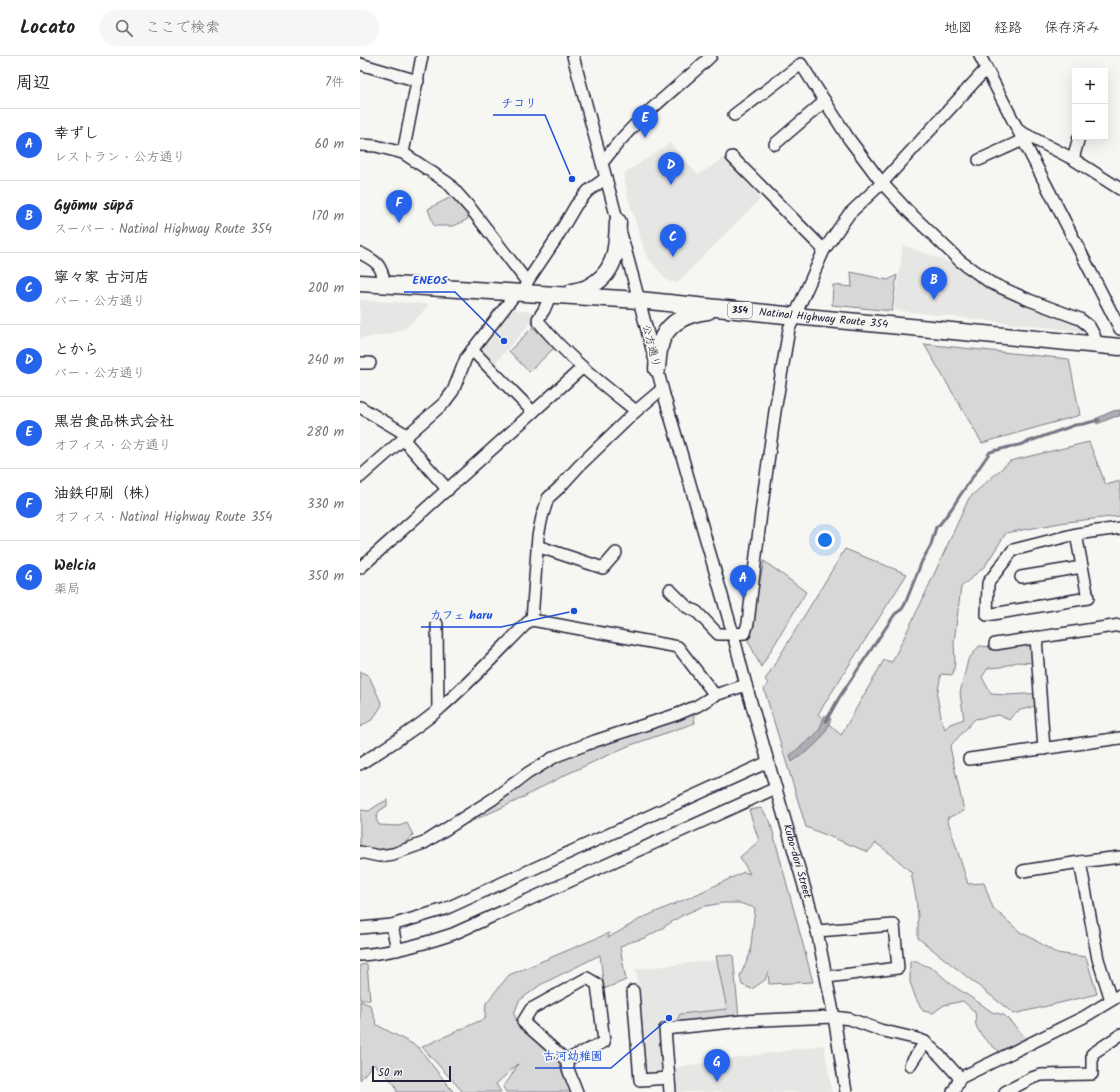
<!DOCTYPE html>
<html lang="ja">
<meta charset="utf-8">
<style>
:root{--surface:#fff;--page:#f6f6f6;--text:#222;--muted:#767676;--line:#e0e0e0;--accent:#2563eb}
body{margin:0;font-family:Kalam,"Klee One",sans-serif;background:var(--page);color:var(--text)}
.controls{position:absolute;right:12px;top:12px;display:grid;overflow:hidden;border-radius:0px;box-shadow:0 4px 16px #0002}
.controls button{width:36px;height:36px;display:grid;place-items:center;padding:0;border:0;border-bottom:1px solid var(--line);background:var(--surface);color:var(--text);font:20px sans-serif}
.scale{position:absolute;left:12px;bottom:10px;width:79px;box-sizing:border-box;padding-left:4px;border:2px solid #22223b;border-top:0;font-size:11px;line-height:14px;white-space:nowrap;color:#22223b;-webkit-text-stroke:3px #f6f6f2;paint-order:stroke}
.you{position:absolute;left:465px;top:484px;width:14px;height:14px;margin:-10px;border:3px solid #fff;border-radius:50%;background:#1a73e8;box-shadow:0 0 0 6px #1a73e833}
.badge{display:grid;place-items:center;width:26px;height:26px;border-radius:50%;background:var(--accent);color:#fff;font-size:13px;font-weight:700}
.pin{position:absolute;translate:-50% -33px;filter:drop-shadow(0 1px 2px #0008)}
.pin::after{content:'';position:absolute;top:21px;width:14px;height:12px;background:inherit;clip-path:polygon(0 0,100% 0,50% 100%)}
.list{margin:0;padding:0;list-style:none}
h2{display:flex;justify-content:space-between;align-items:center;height:52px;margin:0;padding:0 16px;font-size:17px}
h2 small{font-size:13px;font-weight:400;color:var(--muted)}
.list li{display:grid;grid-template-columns:26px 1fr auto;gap:12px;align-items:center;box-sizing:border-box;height:72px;padding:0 16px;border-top:1px solid var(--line)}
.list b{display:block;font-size:15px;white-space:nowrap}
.list p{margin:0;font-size:13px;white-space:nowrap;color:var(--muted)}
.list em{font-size:13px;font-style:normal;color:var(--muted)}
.icon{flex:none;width:22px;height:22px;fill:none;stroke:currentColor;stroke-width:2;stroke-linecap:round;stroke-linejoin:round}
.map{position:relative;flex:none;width:760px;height:1036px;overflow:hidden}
header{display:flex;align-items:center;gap:24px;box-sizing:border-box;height:56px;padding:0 20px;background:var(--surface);border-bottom:1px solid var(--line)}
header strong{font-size:19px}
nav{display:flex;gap:22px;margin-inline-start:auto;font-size:14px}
.search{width:280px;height:36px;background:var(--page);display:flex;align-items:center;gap:10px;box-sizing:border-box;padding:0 14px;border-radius:22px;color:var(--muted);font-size:15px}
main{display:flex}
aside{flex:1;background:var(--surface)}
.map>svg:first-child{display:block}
.built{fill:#e6e6e4}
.green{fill:#d7d7d7;stroke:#7c7c89}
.water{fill:#adadb3;stroke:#757583}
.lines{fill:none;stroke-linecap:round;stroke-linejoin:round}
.stream{stroke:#757583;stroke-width:3}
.minor-casing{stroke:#22223b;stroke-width:14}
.highway-casing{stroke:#22223b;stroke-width:19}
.minor{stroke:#f6f6f2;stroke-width:11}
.highway{stroke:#f6f6f2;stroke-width:16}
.labels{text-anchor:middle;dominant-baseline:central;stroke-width:3.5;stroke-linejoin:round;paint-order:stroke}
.shield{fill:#f6f6f2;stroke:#626272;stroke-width:1}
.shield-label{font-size:10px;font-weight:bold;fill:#22223b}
.street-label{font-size:11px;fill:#22223b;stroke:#f6f6f2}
.leader{fill:none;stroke:#1d4ed8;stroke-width:1.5}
.callout-dot{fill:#1d4ed8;stroke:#f6f6f2;stroke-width:1.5}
.callout-label{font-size:12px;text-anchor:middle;font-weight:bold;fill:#1d4ed8;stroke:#f6f6f2;stroke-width:3.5;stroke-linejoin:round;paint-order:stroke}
</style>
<header>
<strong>Locato</strong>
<div class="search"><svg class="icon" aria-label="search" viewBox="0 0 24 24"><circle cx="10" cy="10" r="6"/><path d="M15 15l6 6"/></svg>ここで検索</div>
<nav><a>地図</a><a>経路</a><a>保存済み</a></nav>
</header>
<main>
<aside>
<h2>周辺<small>7件</small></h2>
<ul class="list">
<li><span class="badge">A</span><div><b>幸ずし</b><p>レストラン · 公方通り</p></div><em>60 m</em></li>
<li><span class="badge">B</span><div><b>Gyōmu sūpā</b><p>スーパー · Natinal Highway Route 354</p></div><em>170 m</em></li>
<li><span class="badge">C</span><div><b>寧々家 古河店</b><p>バー · 公方通り</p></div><em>200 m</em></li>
<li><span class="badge">D</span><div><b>とから</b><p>バー · 公方通り</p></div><em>240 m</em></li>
<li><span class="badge">E</span><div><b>黒岩食品株式会社</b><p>オフィス · 公方通り</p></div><em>280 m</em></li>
<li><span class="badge">F</span><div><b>油鉄印刷（株）</b><p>オフィス · Natinal Highway Route 354</p></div><em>330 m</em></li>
<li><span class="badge">G</span><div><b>Welcia</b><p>薬局</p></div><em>350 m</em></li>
</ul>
</aside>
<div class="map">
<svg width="760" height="1036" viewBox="0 0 760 1036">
<rect width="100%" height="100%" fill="#f6f6f2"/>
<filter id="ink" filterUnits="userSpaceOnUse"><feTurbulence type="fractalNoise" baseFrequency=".025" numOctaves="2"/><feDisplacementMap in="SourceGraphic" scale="8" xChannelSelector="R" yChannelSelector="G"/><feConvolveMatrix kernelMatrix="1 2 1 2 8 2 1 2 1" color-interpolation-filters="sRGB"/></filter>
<g filter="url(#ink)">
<g class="built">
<path d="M310 87 338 119 364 102 401 142 317 227 307 225 286 199 267 138 264 118Z"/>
<path d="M543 189 599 210 720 266 727 276 534 254Z"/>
<path d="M0 244 69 248 59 260 47 271 33 277 0 283Z"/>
<path d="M148 253 179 257 132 311 112 294Z"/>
<path d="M367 903 374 958 299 966 305 1016 287 1018 276 913Z"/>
<path d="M464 989 472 1036H314L311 1012Z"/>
</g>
<g class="green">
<path d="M91 141 105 151 108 163 94 170H74L68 153Z"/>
<path d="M491 216 528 224 537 219 532 255 472 249 473 229 492 231Z"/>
<path d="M173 271 194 292 169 316 149 295Z"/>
<path d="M564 288 709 303 720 359 622 387Z"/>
<path d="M729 386 746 429 760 425V460L706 466 646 477 625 510 601 531 594 586 595 606 593 619 581 618 577 640 582 665 585 673 590 668 604 663 600 637 608 604 619 590 635 591 674 589 673 607 657 606 641 611 628 612 622 621 631 638 647 639 683 637 677 649C664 655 658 651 649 664L639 659 615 663 592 688 590 691 604 755 587 762 608 828 624 827 633 852 660 876 670 881 696 897 726 901 737 938 654 958 558 882V860L556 842 551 816 532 799 516 787 508 796 446 771 404 633 408 627 405 624 485 493 547 518 458 658 481 679 524 604 532 606 560 549 609 442 650 405Z"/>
<path d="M404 505 446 536 401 611 388 584Z"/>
<path d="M0 615 9 620 15 633 22 649 13 663 0 671Z"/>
<path d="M333 656 335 667 268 690 205 719 154 746 90 775 196 704Z"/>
<path d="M27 744V750L19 755 16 763 19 769 39 770 47 767 53 779C37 797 22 795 0 792V754L9 755 16 750Z"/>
<path d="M401 752 410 765 453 926 409 928 408 916 405 924 392 933 382 929 380 920 390 898 395 852 379 847H362L341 851 321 860 304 871 285 882 267 887 260 891 266 924 244 933 240 899 180 929 159 945 154 958 158 968 201 1004 212 1036H146L143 1031 150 1022 158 1008 136 1028 141 1036H103L62 991 126 962 125 960 126 947 149 919 249 877 248 882 282 862 335 839 384 816 390 818 380 801 399 785 389 754Z"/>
<path d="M373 899 379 962 316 968 320 958 367 953 356 900Z"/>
<path d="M550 905H557L562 908 574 913 592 929 618 946 632 956 644 959 667 983 655 991 640 996C631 989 620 981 616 969 615 965 616 960 615 956L603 945 584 949 573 957 563 955 556 943 550 926Z"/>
<path d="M7 908 10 944H0V909Z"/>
<path d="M0 945 10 949 17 969 58 991 90 1032 94 1036H37L35 1029 28 1021 13 1008 0 1024Z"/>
</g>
<g class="water">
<path d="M760 354V360L754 361 737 368 735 363 753 355Z"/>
<path d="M465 659 471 663C469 668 467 673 464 678 457 690 443 698 432 706L430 699 454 680 459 674Z"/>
</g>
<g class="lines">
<path class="stream" d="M466 665 480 640 535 558 542 553 545 548 562 505 571 489 576 471 580 468 592 452 601 438 630 396 649 391 659 389 715 369 723 368 739 364"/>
<defs>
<g id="minor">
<path id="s1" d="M213 0 279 244 304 339 322 400 373 578 386 629 457 875 474 961 486 1036"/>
<path d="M620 0 760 273"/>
<path d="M0 8 58 25"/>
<path d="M374 59 441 8 489 83 522 127 546 153 600 205 631 227 669 244 720 263 729 270 734 279 737 288"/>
<path d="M659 75 713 103 719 81"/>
<path d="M415 88 465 45"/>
<path d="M0 89 16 90 43 97 88 127 112 154 161 218 167 226"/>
<path d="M43 97 62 0"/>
<path d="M372 101 464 194"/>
<path d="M713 103 760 133"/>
<path d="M619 104 663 84"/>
<path d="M242 107C250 97 258 86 267 77 293 49 324 26 351 0"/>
<path d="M0 197C18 206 21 209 25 228"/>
<path d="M166 232 167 226 196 183 216 149 228 135 246 122"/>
<path d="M191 238 184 254 178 263 179 266C207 301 241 327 276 355"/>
<path d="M112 294 173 356"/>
<path d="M0 307H10"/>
<path d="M0 351 47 379"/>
<path d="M43 383 88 434"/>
<path d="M0 421 84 347 93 335 106 302 157 236"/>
<path d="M716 478 728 542 627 559 628 527 653 494 716 478 760 472"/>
<path d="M177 490 243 512 256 497"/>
<path d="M0 512 222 312"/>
<path d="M661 521 722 511"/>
<path d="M310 534 327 551 337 556 358 578H373L385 577 388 567 401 457 415 355 429 273 464 194 489 158 522 127 626 13"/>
<path d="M172 564 178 480 182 461 188 442 199 432 219 410 276 355 302 333"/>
<path d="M77 568 78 654"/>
<path d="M676 581 684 693"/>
<path d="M635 588 760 569"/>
<path d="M609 703 760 682"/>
<path d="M0 708C26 691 54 675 78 654 110 627 138 596 168 566L172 564 318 591 355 639"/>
<path d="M0 796 19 800 33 798 64 787 133 743 168 717 196 700 235 685 318 658 337 650 355 639 386 629"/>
<path d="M663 815 720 806"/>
<path d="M32 869 37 894"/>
<path d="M0 872 32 869 85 853 408 706"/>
<path d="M457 875 534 869 538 912 467 921"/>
<path d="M0 899C32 897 63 888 93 878L416 732"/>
<path d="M273 935 280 1024 309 1022"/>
<path d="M751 944 738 903 720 806 760 801"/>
<path d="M206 1004 244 986 237 928 227 922 171 953 163 966 206 1004 208 1013 217 1036"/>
<path d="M550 1009 565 986"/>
<path d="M310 1036 305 973 382 965 474 961 490 963 520 974 558 983 565 986 582 1002 600 1022"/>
<path d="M593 1036 600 1022 724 961 760 939"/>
<path d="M645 1036 672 1022 681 1019 732 1018V998L760 979"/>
</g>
<g id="highway">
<path id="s2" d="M0 227 279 244 435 260 760 291"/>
<path d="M212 236C217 235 223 234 227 232 256 218 257 194 258 166"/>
<path d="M297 313C298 303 298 291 303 281 312 264 330 257 348 255"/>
</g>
</defs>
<use href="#minor" class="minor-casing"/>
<use href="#highway" class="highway-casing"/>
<use href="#minor" class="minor"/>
<use href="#highway" class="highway"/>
</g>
</g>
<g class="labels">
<rect class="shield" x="368" y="246" width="24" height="16" rx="3"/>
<g class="shield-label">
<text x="380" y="254">354</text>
</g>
<g class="street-label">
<text stroke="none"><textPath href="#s2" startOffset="465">Natinal Highway Route 354</textPath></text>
<text transform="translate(291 290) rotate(76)">公方通り</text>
<text stroke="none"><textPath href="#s1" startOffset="836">Kubo-dori Street</textPath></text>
</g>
</g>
<path class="leader" d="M212 123L185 59H133M144 285L95 236H44M214 555L141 571H61M309 962L251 1012H175"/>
<g class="callout-dot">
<circle cx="212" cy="123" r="4"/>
<circle cx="144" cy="285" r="4"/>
<circle cx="214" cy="555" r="4"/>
<circle cx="309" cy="962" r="4"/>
</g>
<g class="callout-label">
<text x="159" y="51">チコリ</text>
<text x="70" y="228">ENEOS</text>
<text x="101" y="563">カフェ haru</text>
<text x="213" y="1004">古河幼稚園</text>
</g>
</svg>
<div class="controls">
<button>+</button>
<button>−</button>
</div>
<div class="scale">50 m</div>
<div class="you"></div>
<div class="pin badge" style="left:383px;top:542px">A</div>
<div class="pin badge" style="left:574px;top:244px">B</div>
<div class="pin badge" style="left:313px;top:201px">C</div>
<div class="pin badge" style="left:311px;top:129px">D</div>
<div class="pin badge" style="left:285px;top:82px">E</div>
<div class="pin badge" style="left:39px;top:167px">F</div>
<div class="pin badge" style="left:357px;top:1026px">G</div>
</div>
</main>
